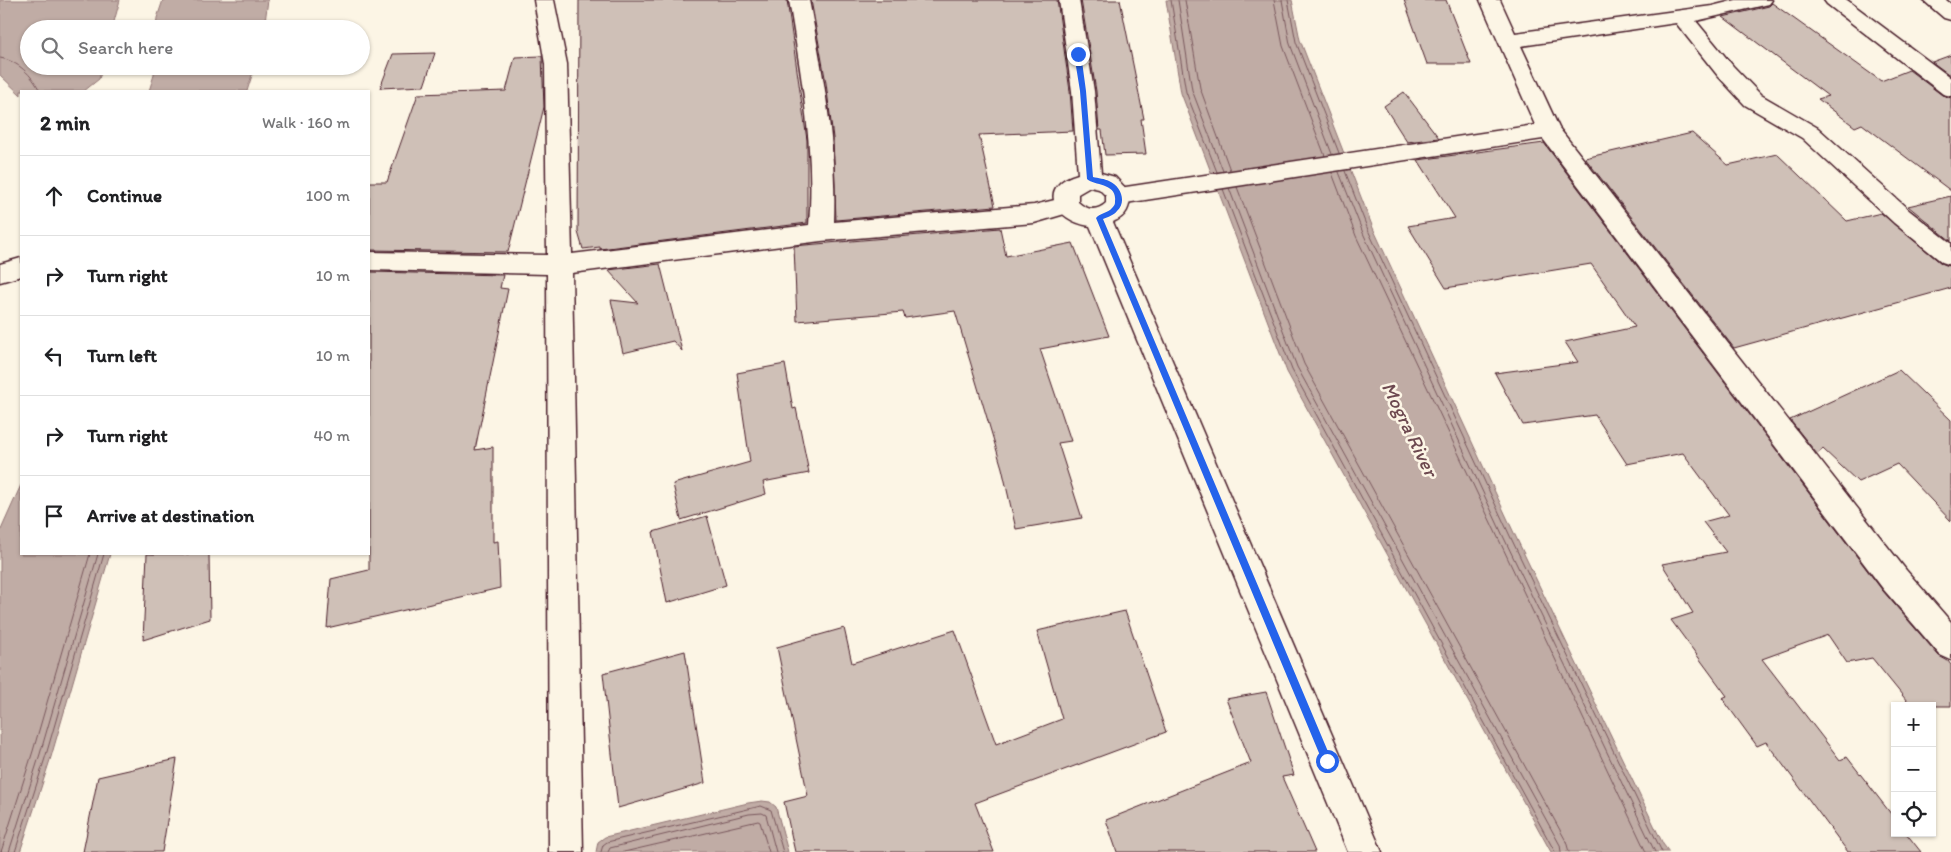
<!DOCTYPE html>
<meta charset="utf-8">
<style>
:root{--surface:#fff;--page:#f2f2f2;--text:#202124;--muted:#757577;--line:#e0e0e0}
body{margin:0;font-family:Itim,sans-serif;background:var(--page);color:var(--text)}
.controls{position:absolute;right:15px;bottom:15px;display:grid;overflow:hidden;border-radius:0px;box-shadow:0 1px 4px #0004}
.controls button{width:45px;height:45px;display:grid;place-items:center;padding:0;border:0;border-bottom:1px solid var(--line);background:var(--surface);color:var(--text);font:25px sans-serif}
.stop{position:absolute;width:15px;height:15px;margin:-11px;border:4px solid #2563eb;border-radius:50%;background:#fff}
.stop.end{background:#2563eb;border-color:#fff;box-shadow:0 1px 5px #0008}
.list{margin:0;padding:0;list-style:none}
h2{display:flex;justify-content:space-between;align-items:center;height:65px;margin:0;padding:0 20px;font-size:21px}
h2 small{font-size:16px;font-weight:400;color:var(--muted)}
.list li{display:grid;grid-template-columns:32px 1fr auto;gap:15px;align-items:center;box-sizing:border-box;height:80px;padding:0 20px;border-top:1px solid var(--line)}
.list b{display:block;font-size:19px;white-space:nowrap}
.list em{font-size:16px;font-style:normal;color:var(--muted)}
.icon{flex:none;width:28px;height:28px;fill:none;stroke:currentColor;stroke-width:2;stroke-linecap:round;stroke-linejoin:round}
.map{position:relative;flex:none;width:1951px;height:852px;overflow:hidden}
.search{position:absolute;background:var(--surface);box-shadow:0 1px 4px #0004;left:20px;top:20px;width:350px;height:55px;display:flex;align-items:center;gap:12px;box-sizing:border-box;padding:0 18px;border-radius:28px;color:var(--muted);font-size:19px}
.panel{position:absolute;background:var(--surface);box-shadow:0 1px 4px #0004;left:20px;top:90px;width:350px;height:465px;border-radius:0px}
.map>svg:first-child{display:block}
.water{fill:#c0aca5;stroke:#917474}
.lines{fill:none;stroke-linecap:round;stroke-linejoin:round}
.shore{stroke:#79575c;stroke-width:1}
.building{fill:#cfc0b7;stroke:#4a1f2b}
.minor-casing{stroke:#4a1f2b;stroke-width:3}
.major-casing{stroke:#4a1f2b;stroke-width:3}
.minor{fill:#fcf5e5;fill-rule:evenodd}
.major{fill:#fcf5e5;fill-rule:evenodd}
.route{fill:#2563eb}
.labels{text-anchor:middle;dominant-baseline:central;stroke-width:5;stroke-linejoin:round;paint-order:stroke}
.water-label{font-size:20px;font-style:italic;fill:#6d4950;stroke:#fcf5e5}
</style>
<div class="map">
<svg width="1951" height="852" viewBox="0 0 1951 852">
<rect width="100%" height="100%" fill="#fcf5e5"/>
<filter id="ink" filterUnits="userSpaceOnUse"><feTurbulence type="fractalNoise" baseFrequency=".02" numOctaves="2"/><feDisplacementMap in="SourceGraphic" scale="10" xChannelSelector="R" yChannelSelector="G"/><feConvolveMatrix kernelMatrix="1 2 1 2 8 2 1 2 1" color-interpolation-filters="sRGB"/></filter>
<g filter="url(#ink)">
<g class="water">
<path d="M0 0H120L112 29H29V66H103L99 79 84 91H21V95L0 75Z"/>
<path d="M163 0H268L264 29H156L157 18Z"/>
<path d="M1166 0H1292L1300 40 1373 228 1514 533 1663 844 1669 852H1551L1287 372 1181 93Z"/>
<path d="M154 66H255L247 91H149L154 75Z"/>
<path d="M21 485V554H110L51 757 20 852H0V532Z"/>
<path d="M762 801 770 802 776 807 788 852H596L598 842 605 837 748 803Z"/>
</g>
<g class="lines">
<g class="shore">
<path d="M1171 0 1186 92 1217 172"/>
<path d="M1178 0 1192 90 1223 171"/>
<path d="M1185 0 1200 88 1230 170"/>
<path d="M1274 0 1283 46 1325 156"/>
<path d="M1282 0 1290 44 1332 154"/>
<path d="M1288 0 1296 42 1339 153"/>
<path d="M0 58C18 61 32 75 40 91"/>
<path d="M1345 171 1368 230 1510 536 1662 852"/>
<path d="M1339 172 1363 233 1504 538 1655 852"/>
<path d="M1332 173 1356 236 1646 852"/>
<path d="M1237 187 1304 364 1566 841 1569 852"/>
<path d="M1229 188 1297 367 1560 845 1561 852"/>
<path d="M1223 189 1292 370 1555 852"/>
<path d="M1 852 33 751 90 554"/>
<path d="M9 852 40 754 98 554"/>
<path d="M15 852 46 755 104 554"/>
<path d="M601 852 603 845 607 842 761 806 771 810 783 852"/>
<path d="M608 852 610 848 749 814 762 813 766 815 776 852"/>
<path d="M624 852 758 821 760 822 769 852"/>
</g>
</g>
<g class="building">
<path d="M579 0H787L807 140V223L600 249V247L583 249 578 232Z"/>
<path d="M811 0H1057L1070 91 1073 131 979 135 995 206 836 220 833 138 826 83Z"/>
<path d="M1081 0H1120L1144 119H1141L1146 154 1105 155 1102 130H1099L1096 91Z"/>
<path d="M1404 0H1446L1471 64H1427Z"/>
<path d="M1772 3 1881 81 1909 70 1942 95 1951 98V191L1862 124 1855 127 1818 99 1828 96 1723 17 1769 6Z"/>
<path d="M435 53 424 86 380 88 393 54Z"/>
<path d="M1951 55V76L1932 62Z"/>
<path d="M542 56 544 107 508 252 369 250V182H387L418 94 506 91 515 57Z"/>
<path d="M1404 92 1439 138 1407 142 1384 106Z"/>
<path d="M1692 133 1728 165 1777 154 1847 221 1881 213 1941 263 1951 267V288L1734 348 1585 158Z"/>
<path d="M1544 143 1883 591 1939 656 1948 661 1951 665V706H1911L1872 658 1847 663 1828 635 1762 659 1840 760 1847 757 1895 819V833H1906L1921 852H1848L1766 742 1757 746 1722 698 1727 696 1671 620 1693 613 1662 564 1726 552 1703 522 1729 515 1683 453 1627 464 1595 415 1523 425 1495 373 1578 362 1565 342 1635 327 1591 264 1446 288 1408 226 1455 218 1418 160Z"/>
<path d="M1951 196V241L1908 206Z"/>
<path d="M1000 228 1006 256 1073 243 1109 336 1040 349 1071 441 1058 443 1082 518 1016 529 1002 468 955 311 905 318 903 312 797 321 794 246Z"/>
<path d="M660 264 682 351 673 341 623 353 611 300 638 303 608 270Z"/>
<path d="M369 272 503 275 500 288 508 289 475 450 493 447V542L498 541 500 588 327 628 331 579 369 570Z"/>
<path d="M785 364 793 409 796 408 809 473 763 482 766 494 681 520 673 484 750 462 737 373Z"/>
<path d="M1899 370 1951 420V521L1897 464 1858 482 1823 449 1817 454 1790 420Z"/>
<path d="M707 516 726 585 667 603 653 532Z"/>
<path d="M147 554H209L210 619 143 640Z"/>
<path d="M1125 611 1166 732 975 803 994 852H795L784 802 808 796 777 647 844 628 852 663 955 630 996 744 1062 719 1037 631Z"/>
<path d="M685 651 705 783 618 808 603 673Z"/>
<path d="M1266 692 1294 775 1282 777 1315 852H1117L1106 820 1251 763 1226 699Z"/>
<path d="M177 759 162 852H83L98 777Z"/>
</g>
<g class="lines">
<defs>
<g id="minor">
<path d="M534 0H554L567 64 572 254 809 225C815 148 801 75 789 0H809C823 74 837 147 834 222L1034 205 1067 197 1075 199 1079 205 1075 211 1034 223 821 241 572 273 583 852H549L547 274 369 270V252L547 255 545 64Z"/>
<path d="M1480 0H1500L1515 33 1712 6 1736 0H1772L1769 4 1696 21 1733 66 1761 95 1818 128 1910 211 1951 243V265L1942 262 1894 223 1802 138 1745 105 1718 76 1676 23 1521 46 1559 128 1906 570 1951 622V660L1940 655 1884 590 1543 139 1119 204 1111 202 1107 196 1111 190 1119 188 1535 125Z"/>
<path d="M1824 0H1847L1951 78V96L1943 94 1827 4Z"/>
<path d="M1923 0H1946L1951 4V20L1944 18Z"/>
<path d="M21 258V276L0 282V264Z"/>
</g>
<path id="major" d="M1059 0H1079L1094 91 1101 173 1115 177 1130 193C1130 208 1127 216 1113 222L1382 852H1348L1090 226C1055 221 1035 186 1078 174L1072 91ZM1090 187 1099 189 1106 196V203C1096 212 1087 210 1078 202V194Z"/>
</defs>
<use href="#minor" class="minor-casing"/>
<use href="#major" class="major-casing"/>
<use href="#minor" class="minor"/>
<use href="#major" class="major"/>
</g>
</g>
<path class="route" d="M1078 52 1081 54 1086 91 1093 177C1098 178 1105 179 1109 181 1121 186 1127 202 1117 211 1114 215 1108 217 1103 219L1332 761 1327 766 1324 765 1096 218C1100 213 1108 213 1112 208 1115 205 1115 204 1115 201 1117 183 1095 186 1087 179L1080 91 1074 54Z"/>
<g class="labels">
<g class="water-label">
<text transform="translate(1410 429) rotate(64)">Mogra River</text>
</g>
</g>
</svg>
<div class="controls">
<button>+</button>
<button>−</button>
<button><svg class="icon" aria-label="locate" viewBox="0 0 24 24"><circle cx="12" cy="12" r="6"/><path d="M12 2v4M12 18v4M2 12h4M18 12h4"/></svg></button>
</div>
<div class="stop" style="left:1327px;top:761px"></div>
<div class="stop end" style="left:1078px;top:54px"></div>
<div class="search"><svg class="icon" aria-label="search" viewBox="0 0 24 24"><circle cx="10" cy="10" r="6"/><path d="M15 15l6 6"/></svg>Search here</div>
<section class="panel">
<h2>2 min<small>Walk · 160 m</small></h2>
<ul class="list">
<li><svg class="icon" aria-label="ahead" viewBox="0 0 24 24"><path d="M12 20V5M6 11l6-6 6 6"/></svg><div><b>Continue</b></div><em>100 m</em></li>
<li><svg class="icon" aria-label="right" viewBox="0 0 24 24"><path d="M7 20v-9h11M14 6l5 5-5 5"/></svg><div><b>Turn right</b></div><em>10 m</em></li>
<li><svg class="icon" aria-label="left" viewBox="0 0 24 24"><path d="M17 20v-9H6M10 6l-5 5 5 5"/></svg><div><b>Turn left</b></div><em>10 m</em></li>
<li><svg class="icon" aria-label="right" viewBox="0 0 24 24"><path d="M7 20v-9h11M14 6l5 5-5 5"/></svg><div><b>Turn right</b></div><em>40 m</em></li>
<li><svg class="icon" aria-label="arrive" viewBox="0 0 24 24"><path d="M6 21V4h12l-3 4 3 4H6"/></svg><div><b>Arrive at destination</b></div></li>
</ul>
</section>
</div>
